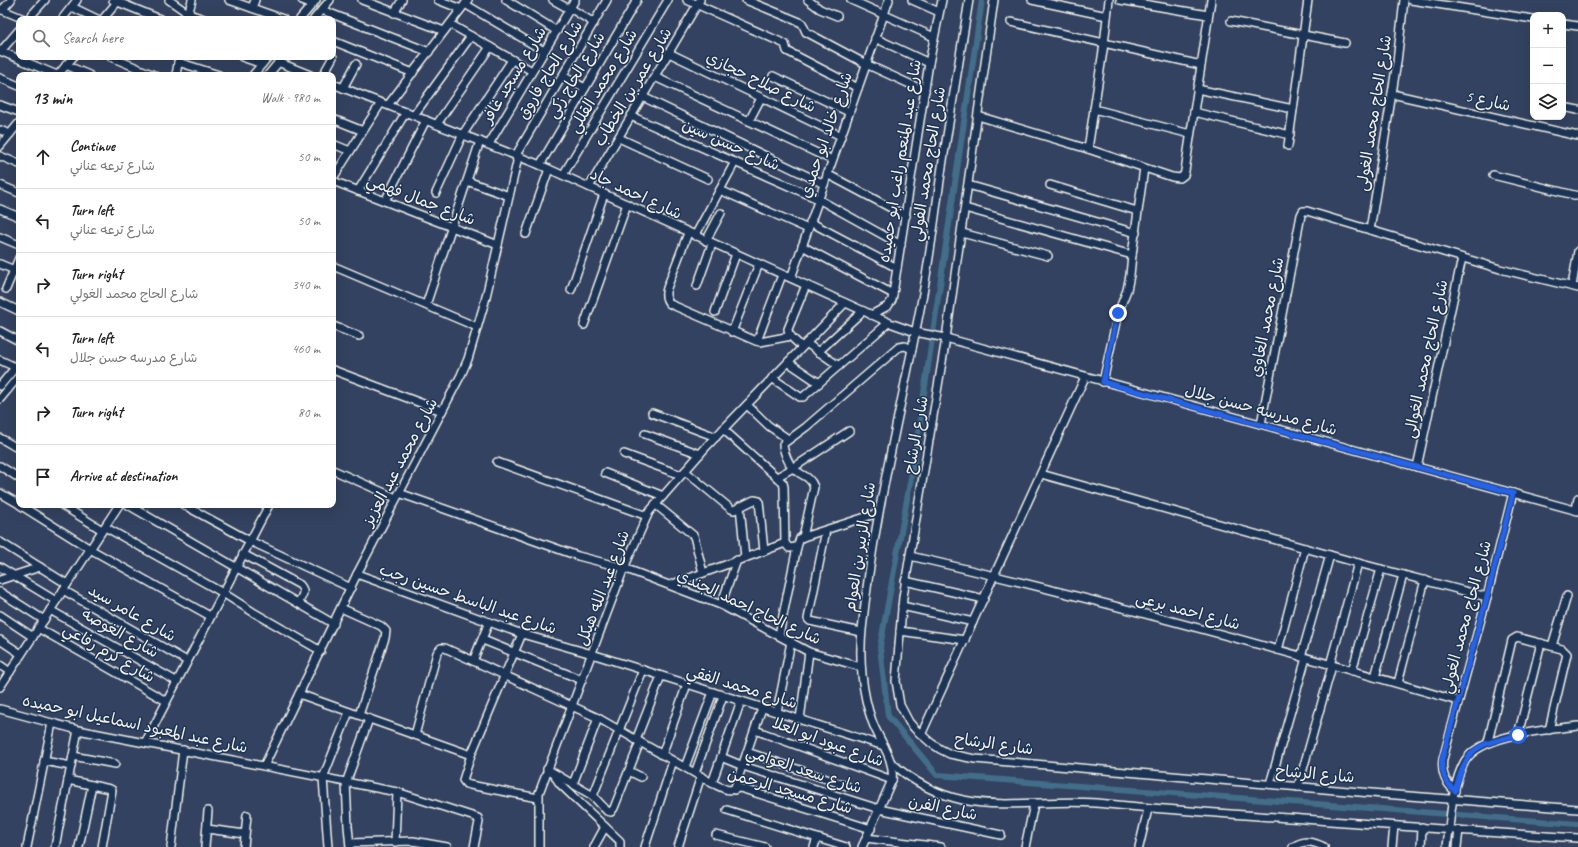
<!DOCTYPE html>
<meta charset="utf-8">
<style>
:root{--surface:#fff;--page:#f6f6f6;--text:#222;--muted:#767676;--line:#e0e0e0}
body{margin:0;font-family:Caveat,"Playpen Sans Arabic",sans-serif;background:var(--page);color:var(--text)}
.controls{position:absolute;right:12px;top:12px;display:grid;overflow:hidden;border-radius:8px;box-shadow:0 4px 16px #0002}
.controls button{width:36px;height:36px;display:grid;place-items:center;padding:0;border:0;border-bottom:1px solid var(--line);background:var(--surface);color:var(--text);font:20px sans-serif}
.stop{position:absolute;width:12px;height:12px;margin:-9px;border:3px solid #2563eb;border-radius:50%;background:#fff}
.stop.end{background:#2563eb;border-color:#fff;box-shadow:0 1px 4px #0008}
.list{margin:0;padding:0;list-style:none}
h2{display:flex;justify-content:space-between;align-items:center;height:52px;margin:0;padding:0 16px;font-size:17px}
h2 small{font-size:13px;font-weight:400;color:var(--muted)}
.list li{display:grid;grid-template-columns:26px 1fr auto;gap:12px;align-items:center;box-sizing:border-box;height:64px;padding:0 16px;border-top:1px solid var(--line)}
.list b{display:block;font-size:15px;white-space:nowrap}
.list p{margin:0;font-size:13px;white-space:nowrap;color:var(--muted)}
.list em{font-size:13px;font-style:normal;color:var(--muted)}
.icon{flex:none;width:22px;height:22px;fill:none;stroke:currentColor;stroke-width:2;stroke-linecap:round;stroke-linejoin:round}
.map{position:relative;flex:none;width:1578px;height:847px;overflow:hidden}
.search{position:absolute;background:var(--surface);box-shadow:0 4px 16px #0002;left:16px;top:16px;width:320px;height:44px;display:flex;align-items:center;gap:10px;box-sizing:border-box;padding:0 14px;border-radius:8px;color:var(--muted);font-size:15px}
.panel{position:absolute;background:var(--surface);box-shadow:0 4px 16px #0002;left:16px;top:72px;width:320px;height:436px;border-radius:8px}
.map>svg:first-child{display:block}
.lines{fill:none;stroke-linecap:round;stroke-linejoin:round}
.canal{stroke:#436e89;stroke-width:6}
.minor-casing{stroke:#f4f1e8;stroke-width:10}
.minor{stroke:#1d3557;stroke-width:7}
.route{stroke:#2563eb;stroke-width:5}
.labels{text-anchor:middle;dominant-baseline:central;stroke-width:3;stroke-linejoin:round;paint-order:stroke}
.street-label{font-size:16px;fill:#f4f1e8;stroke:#1d3557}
</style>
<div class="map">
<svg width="1578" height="847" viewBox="0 0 1578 847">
<rect width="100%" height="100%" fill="#334260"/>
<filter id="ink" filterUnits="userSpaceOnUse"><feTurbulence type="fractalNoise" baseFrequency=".025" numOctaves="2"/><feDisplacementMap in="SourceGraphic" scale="8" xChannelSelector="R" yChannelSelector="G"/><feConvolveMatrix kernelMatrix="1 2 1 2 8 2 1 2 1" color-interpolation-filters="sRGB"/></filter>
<g filter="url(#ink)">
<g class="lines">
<path class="canal" d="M982 0 914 461 880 647 888 716 937 775 1578 824"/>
<defs>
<g id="minor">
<path d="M113 0 160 19"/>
<path d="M169 0 189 14 204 19"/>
<path d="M229 0 283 19"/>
<path d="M302 0 313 4"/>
<path d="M362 0 444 31"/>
<path d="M438 0 461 9"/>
<path d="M506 0 557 31"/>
<path d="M553 0 569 9"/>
<path d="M687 0 785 44 787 51 858 88"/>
<path d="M746 0 802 23 806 32 866 64 925 91"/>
<path d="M808 0 820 9 837 16"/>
<path d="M851 0 934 37"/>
<path d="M912 0 939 12"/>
<path d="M994 0 946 338 903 597 896 681 900 705 909 722 915 729 931 743 940 749 950 754 975 759 1383 794 1578 809"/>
<path d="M1032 0 1107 16"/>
<path d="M1120 0 1208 15"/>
<path d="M1411 0 1533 19"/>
<path d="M465 4 544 51"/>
<path d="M72 7 97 19"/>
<path d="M252 8 255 0"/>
<path d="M570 8 594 23"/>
<path d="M0 9 24 19"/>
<path d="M2 10 11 0"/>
<path d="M322 10 429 52"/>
<path d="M394 13 402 0"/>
<path d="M28 19 45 0"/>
<path d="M62 19 77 0"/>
<path d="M103 19 119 0"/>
<path d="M187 19 192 0"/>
<path d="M300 19 316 0"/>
<path d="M314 19 330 0"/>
<path d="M1231 21 1345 43"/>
<path d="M1011 22 1201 65"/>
<path d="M450 24 532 71"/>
<path d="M1563 24 1578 26"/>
<path d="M875 38 929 63"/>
<path d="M333 41 413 73"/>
<path d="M0 51 57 75"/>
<path d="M1 51 19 30"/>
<path d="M669 53 841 136"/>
<path d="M111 57 154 75"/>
<path d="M242 57 262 64"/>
<path d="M178 62 219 75"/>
<path d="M278 62 310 75"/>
<path d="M66 65 89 75"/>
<path d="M58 75 73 57"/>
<path d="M176 75 179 58"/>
<path d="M253 75 268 57"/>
<path d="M268 75 283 57"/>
<path d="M323 75 333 57"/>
<path d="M563 76 585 88"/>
<path d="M773 76 849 112"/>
<path d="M655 77 832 160"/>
<path d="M0 78 19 86"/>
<path d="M333 84 540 165 890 323 915 332 946 338 1578 511"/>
<path d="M343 88 356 64"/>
<path d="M1197 89 1293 109"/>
<path d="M1392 94 1578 136"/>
<path d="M643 97 824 184"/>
<path d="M0 105 19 112"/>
<path d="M388 105 468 0"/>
<path d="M1563 107 1578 110"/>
<path d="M1094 109 1190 134"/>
<path d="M1194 112 1290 135"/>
<path d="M414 115 471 36"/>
<path d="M631 116 818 199 901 245"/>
<path d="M978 116 1088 149 1172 177 1180 178 1184 175 1185 171 1211 0"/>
<path d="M333 119 363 131"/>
<path d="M749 121 761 98"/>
<path d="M437 124 490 47"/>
<path d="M0 130 10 134"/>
<path d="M619 138 708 179"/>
<path d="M333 144 350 151"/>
<path d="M489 144 575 0"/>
<path d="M0 146 19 123"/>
<path d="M1288 146 1308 0"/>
<path d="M1088 149 1104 44 1109 0"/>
<path d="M0 156 19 164"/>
<path d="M540 165 637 0"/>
<path d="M827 174 906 216"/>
<path d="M563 175 668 0"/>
<path d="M1493 175 1578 196"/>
<path d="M333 178 381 103"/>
<path d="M333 181 498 245"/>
<path d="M467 181 509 196"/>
<path d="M0 185 19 193"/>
<path d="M968 185 1136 233"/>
<path d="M1050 185 1137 211"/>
<path d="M589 187 700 0"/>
<path d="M720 190 808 229"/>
<path d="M358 191 406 112"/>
<path d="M436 193 463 134 512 60"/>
<path d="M385 201 426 120"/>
<path d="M965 208 1132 255"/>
<path d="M0 209 19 217"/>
<path d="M810 222 897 268"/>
<path d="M1370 230 1397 62 1404 0"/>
<path d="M688 233 667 288C665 294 665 299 670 304L756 341 760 342 791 336"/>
<path d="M962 233 1048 256"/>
<path d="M526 234 549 169"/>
<path d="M695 236 735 162"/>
<path d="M0 237 19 245"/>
<path d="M706 241 721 213"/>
<path d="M802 246 893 294"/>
<path d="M0 264 19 272"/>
<path d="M333 266 477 327"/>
<path d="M791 278 889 0"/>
<path d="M697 286 712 244"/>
<path d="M1572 286 1578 251"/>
<path d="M6 289 19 258"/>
<path d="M571 290 604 194"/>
<path d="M0 302 19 311"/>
<path d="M426 305 480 141"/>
<path d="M715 312 736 254"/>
<path d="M871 315 888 306 892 300 929 63 942 0"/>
<path d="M584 325 627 204"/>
<path d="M333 326 359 336"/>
<path d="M0 331 19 341"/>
<path d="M732 332 759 264"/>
<path d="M757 341 782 275"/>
<path d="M806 343 839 366"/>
<path d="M802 347 789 335 788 329 806 285"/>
<path d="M818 352 863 311"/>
<path d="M0 360 15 367"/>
<path d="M788 362 819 383"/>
<path d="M333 370 442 411"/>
<path d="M772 378 800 397H803L888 323"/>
<path d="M1103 382 1118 313 1127 290 1130 275 1132 255 1144 168"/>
<path d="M0 386 19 363"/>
<path d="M0 399 19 376"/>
<path d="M747 405 769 426 788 439"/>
<path d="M652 413 716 437"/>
<path d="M1261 424 1301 215 1303 211H1307L1500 269 1578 288"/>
<path d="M723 429 783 483 784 487 785 543 789 548 797 547"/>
<path d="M645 434 700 454"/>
<path d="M0 438 19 449"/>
<path d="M624 454 681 475"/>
<path d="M497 462 647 516"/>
<path d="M0 466 19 478"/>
<path d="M1417 467 1462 258"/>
<path d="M333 470 396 498"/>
<path d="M605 473 663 496"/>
<path d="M1041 474 1358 563 1487 597"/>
<path d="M777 477 793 468 849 431"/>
<path d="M0 493 19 504"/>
<path d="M399 493 578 556 624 568 721 605 809 652 861 667"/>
<path d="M655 504 694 536 703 573"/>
<path d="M20 505 90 549 210 616"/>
<path d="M62 505 102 530"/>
<path d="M128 505 334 624"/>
<path d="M184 505 250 541 351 588"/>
<path d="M740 506 745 558"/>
<path d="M1576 510 1578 498"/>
<path d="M105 527 223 593 253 612 321 651"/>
<path d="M826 530 808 619 810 621 861 632"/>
<path d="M803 537 814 487C809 474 800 476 793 468 788 463 783 450 783 444L806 427 899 347 905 346 912 349"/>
<path d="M0 542 67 584"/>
<path d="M764 551 785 543"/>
<path d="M243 554 300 585C306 592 302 596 298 603"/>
<path d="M910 556C1094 598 1276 648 1458 701"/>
<path d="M0 567 56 601"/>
<path d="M357 574 522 634 592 654 884 746"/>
<path d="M0 580 40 567"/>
<path d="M905 581 984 599"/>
<path d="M670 585 764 551 759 501 754 500 734 510 731 509 685 471"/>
<path d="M63 590 187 661"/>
<path d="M0 592 44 620"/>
<path d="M721 605 737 560"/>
<path d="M902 606 973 622"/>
<path d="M341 608 381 626 386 631 385 638 359 715"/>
<path d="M50 610 176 681"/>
<path d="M0 615 33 637"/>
<path d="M38 628 166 701"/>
<path d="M900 631 965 640"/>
<path d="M522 634 471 755 463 780 466 784 470 785 538 798"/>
<path d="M779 635 797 547 800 538 878 513"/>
<path d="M0 640 21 654"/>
<path d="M483 640 582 680"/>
<path d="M1552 646 1567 596"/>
<path d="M1278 650 1305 548"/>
<path d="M1301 657 1330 555"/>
<path d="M473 661 489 622"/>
<path d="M0 665 10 672"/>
<path d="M1330 665 1358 563"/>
<path d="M1352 671 1381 569"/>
<path d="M1375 677 1403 575"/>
<path d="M1398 683 1425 580"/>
<path d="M0 687 119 505"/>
<path d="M299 694 471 755"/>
<path d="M0 709 78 730 397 792 478 818 479 822 474 847"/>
<path d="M777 712 791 642"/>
<path d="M800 719 809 652"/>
<path d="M755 730 892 780"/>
<path d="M415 735 437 653 441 648H445L598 718 712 783C725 789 726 792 740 788L871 829"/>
<path d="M921 735 1085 377"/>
<path d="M1518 735 1541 643"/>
<path d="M636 740 661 676"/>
<path d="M1488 742 1512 640 1517 637 1562 649 1567 654 1549 730"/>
<path d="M145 743 269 505"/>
<path d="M747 752 847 786"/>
<path d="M662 755 687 684"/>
<path d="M73 756 115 764"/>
<path d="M721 757 743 766 879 809 1001 835"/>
<path d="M44 761 71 766"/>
<path d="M892 763C913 782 935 794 963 800 1007 809 1051 799 1096 803 1174 811 1252 815 1330 821 1413 827 1495 833 1578 838"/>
<path d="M264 766 357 574 461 375 468 359 485 301 517 162 516 155 607 0"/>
<path d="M685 767 713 692"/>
<path d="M547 769 593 796 607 811 611 812 614 808 640 742"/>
<path d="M629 771 641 777"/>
<path d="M695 773 723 696"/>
<path d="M555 774 556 778 560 784 620 841V847"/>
<path d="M68 780 110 789 112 790 102 847"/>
<path d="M712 783 741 701"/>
<path d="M573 784 598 718"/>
<path d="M1270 784 1306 658"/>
<path d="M1298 787 1332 666"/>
<path d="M734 790 762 708"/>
<path d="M1455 791C1445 782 1441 773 1443 759L1487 597 1513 493"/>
<path d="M593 796 643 670"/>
<path d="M727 810 846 847"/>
<path d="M207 829 245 834"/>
<path d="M716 835 765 847"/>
<path d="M866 838 941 847"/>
<path d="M395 842 397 792"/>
<path d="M350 843 413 841 447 847"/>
<path d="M27 847 52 723"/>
<path d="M55 847 78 730"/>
<path d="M79 847 92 785"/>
<path d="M171 847 183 750"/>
<path d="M205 847 208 811"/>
<path d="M244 847 247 815"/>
<path d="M328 847 323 778 349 712"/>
<path d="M350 847 348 826 346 783 369 719"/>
<path d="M539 847V793L624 568 649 512 707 446 845 303"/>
<path d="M594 847 605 827"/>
<path d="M645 847 673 761"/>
<path d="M678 847 701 776"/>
<path d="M814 847 817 838"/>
<path d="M862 847 892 780C895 758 879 741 872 721 862 693 859 659 862 630 873 520 900 413 921 304 931 254 936 204 944 154 952 102 961 51 969 0"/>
<path d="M1025 847 1034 804"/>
<path d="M1139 847 1148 809"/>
<path d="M1293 847C1304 840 1313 841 1324 847"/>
<path d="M1392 847 1394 826"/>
<path d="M1421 847 1422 827"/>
<path d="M1447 847C1450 822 1452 782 1465 761 1481 734 1548 730 1578 726"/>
<path d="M1457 847 1459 830"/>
</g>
</defs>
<use href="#minor" class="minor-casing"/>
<use href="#minor" class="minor"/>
</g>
</g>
<g class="lines" filter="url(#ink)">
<path class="route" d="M1118 313 1103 382 1513 493 1487 597 1442 759C1441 773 1445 782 1455 791 1468 745 1475 746 1518 735"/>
</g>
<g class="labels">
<g class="street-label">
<text transform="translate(550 70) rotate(-59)">شارع الحاج فاروق</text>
<text transform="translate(514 75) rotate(-59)">شارع مسجد غافر</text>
<text transform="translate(576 75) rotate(-59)">شارع الحاج زكي</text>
<text transform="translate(603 81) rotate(-59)">شارع محمد القللي</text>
<text transform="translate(761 82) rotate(26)">شارع صلاح حجازي</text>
<text transform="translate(633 87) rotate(-59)">شارع عمر بن الخطاب</text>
<text transform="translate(1488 101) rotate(13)">شارع 5</text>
<text transform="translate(1374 113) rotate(-81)">شارع الحاج محمد الغولى</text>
<text transform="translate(826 135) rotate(-71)">شارع خالد ابو حمدي</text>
<text transform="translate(731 145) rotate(24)">شارع حسن سين</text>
<text transform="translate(900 161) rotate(-81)">شارع عبد المنعم راغب ابو حميده</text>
<text transform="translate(928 164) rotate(-81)">شارع الحاج محمد الفولي</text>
<text transform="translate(636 194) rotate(25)">شارع احمد جاد</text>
<text transform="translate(421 200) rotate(21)">شارع جمال فهمي</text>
<text transform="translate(1267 317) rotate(-79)">شارع محمد الغاوي</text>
<text transform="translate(1426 359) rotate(-78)">شارع الحاج محمد الغوالى</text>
<text transform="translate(1261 410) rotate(15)">شارع مدرسه حسن جلال</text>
<text transform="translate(916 435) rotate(-80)">شارع الرشاح</text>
<text transform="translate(400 462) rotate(-62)">شارع محمد عبد العزيز</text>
<text transform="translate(860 547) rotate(-81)">شارع الزبير بن العوام</text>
<text transform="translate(603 588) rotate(-69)">شارع عبد الله هيكل</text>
<text transform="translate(468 599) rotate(19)">شارع عبد الباسط حسين رجب</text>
<text transform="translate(749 607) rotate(25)">شارع الحاج احمد الجندي</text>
<text transform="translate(1188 611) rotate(15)">شارع احمد برعى</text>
<text transform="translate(132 613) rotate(30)">شارع عامر سيد</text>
<text transform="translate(1466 617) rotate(-75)">شارع الحاج محمد الغولي</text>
<text transform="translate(120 633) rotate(29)">شارع الغوصه</text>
<text transform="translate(109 653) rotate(30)">شارع كرم رفاعي</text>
<text transform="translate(742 687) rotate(17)">شارع محمد الفقي</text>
<text transform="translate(135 724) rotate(12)">شارع عبد المعبود اسماعيل ابو حميده</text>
<text transform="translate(828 742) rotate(20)">شارع عبود ابو العلا</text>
<text transform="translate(994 744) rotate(8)">شارع الرشاح</text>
<text transform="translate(804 770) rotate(18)">شارع سعد العوامي</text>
<text transform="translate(1315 774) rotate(5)">شارع الرشاح</text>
<text transform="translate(790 791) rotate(16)">شارع مسجد الرحمن</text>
<text transform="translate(943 808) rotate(12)">شارع الفرن</text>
</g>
</g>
</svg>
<div class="controls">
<button>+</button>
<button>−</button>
<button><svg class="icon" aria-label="layers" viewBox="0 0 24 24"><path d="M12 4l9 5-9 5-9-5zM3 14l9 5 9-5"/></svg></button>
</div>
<div class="stop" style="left:1518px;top:735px"></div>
<div class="stop end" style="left:1118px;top:313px"></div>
<div class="search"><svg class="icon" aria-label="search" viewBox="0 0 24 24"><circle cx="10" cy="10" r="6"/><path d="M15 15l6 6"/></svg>Search here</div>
<section class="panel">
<h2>13 min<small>Walk · 980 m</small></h2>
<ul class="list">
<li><svg class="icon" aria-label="ahead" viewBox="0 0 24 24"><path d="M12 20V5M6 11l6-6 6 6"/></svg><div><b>Continue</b><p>شارع ترعه عناني</p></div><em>50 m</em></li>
<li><svg class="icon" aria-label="left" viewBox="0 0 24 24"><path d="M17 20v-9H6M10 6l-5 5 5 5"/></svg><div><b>Turn left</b><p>شارع ترعه عناني</p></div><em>50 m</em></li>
<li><svg class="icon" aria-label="right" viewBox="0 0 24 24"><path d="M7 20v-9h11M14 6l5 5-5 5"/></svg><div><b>Turn right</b><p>شارع الحاج محمد الغولي</p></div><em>340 m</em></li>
<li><svg class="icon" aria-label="left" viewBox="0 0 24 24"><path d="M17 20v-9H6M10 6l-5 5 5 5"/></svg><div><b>Turn left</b><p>شارع مدرسه حسن جلال</p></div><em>460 m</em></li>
<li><svg class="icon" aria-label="right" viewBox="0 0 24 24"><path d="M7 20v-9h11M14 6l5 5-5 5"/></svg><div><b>Turn right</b></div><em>80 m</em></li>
<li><svg class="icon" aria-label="arrive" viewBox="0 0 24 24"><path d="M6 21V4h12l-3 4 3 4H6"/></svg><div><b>Arrive at destination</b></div></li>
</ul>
</section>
</div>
